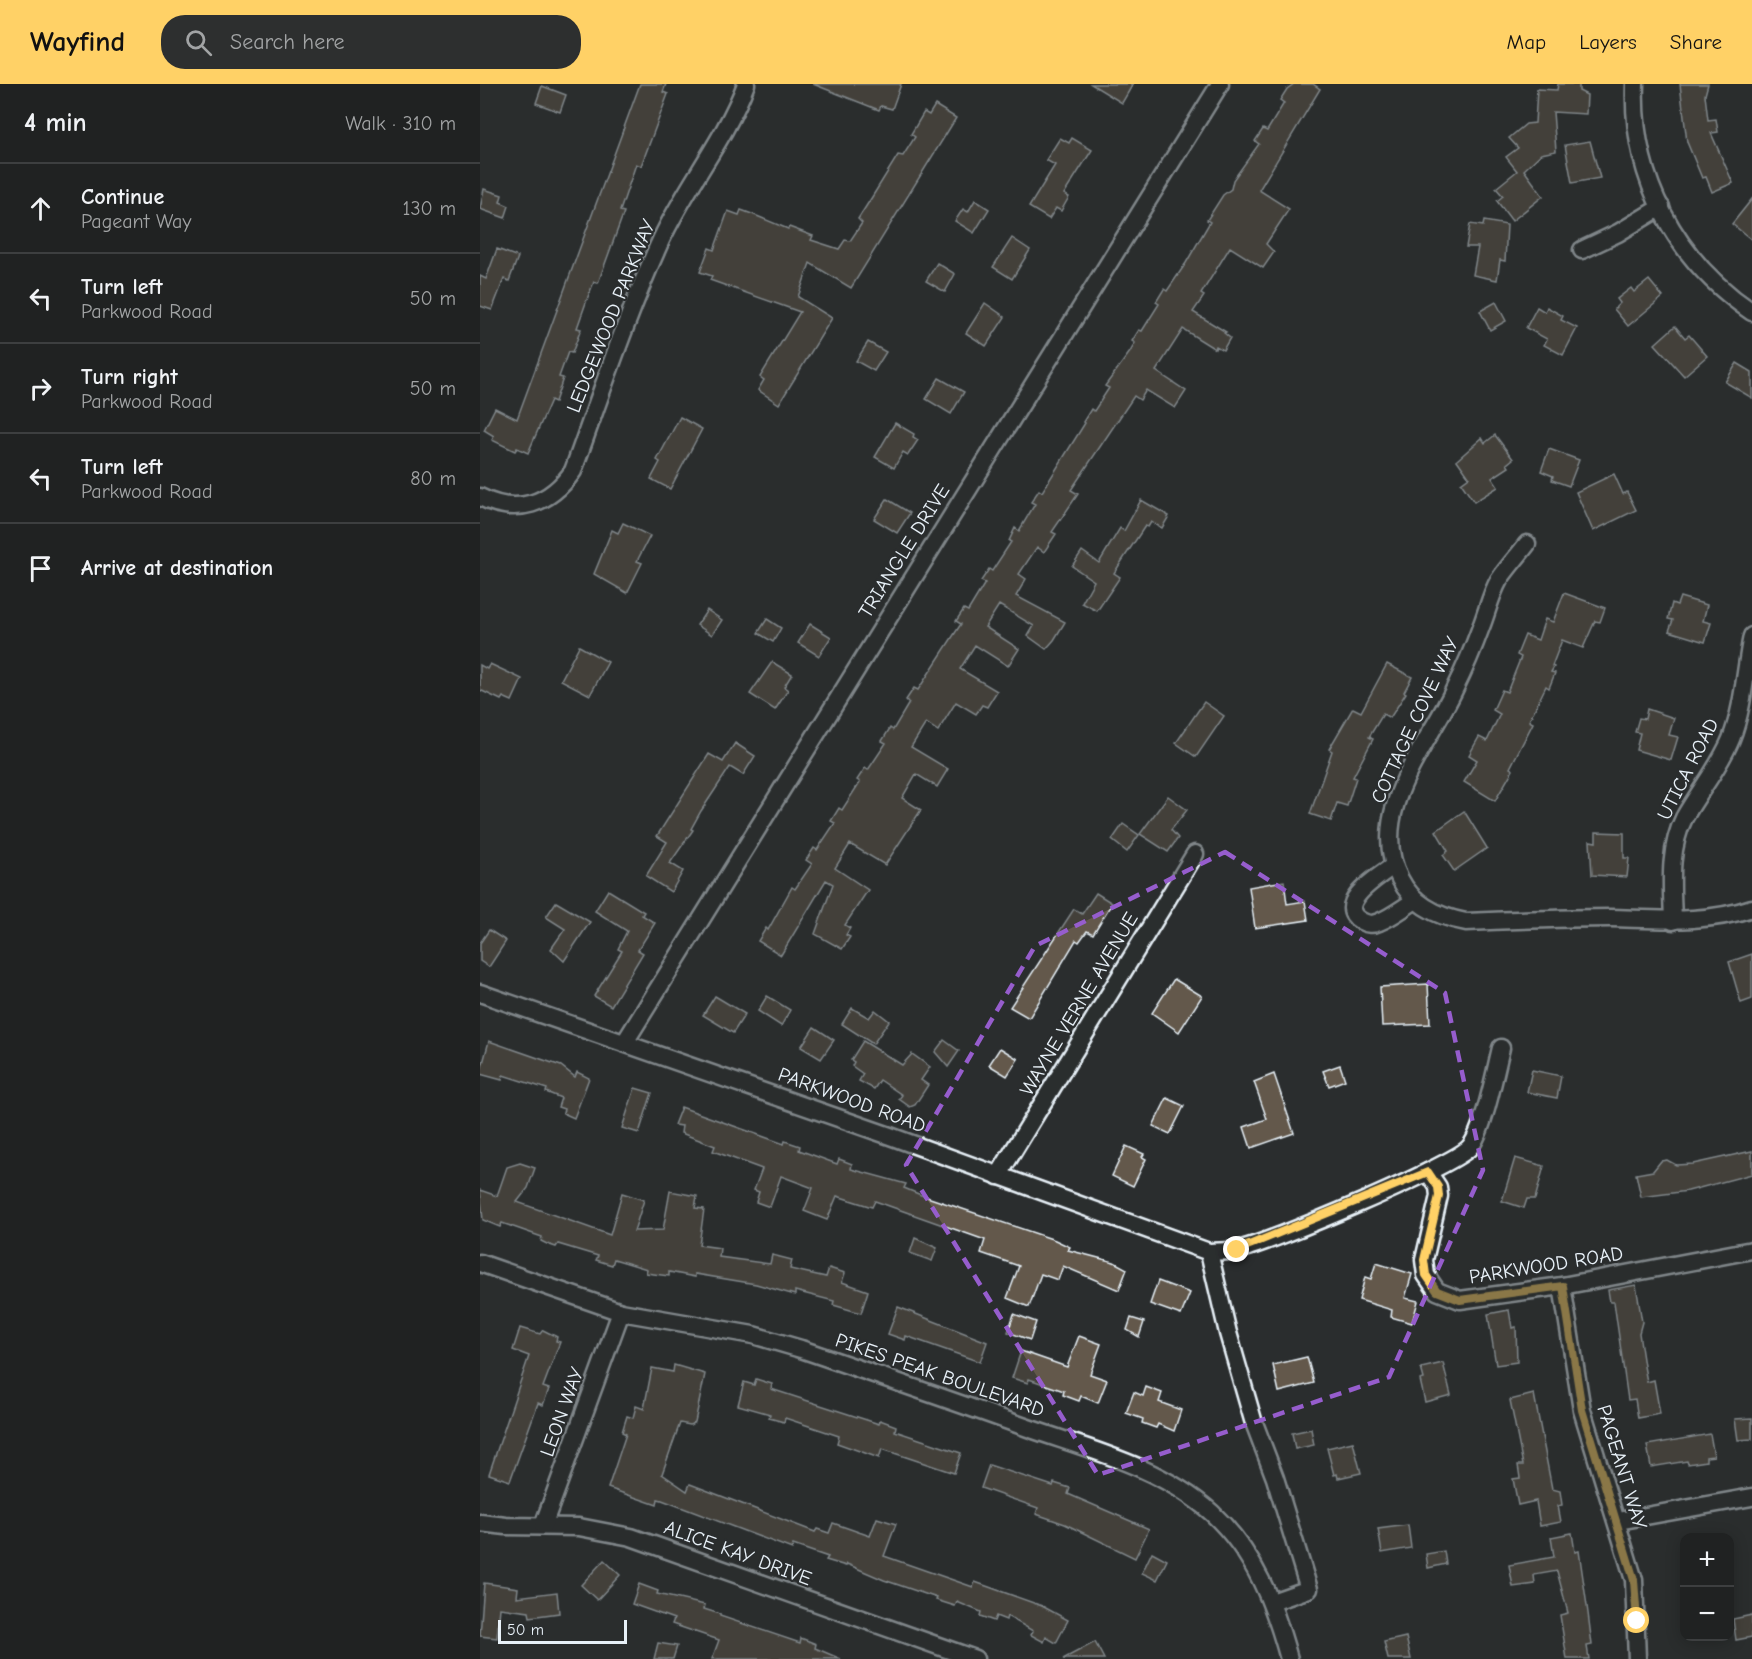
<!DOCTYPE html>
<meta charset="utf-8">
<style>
:root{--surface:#202222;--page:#2d2f2f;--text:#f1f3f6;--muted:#a2a4a5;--line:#3d3f40;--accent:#ffd166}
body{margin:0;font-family:"Comic Neue",sans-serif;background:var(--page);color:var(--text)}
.controls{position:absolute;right:18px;bottom:18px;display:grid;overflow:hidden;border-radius:12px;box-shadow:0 3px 15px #0003}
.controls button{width:54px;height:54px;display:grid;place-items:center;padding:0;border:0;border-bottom:2px solid var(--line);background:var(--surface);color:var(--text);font:30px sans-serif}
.scale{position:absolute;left:18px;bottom:15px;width:129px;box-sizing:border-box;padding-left:6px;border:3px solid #e8f1f8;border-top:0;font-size:16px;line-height:21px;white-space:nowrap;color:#e8f1f8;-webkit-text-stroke:4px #2a2d2e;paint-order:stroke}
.stop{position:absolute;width:18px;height:18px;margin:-14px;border:4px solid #ffd166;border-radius:50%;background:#fff}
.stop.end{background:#ffd166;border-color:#fff;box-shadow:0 2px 6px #0008}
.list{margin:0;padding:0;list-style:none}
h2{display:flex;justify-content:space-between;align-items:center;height:78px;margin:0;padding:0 24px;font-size:26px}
h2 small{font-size:20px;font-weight:400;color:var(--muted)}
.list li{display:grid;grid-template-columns:39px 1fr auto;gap:18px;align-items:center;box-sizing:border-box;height:90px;padding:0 24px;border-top:2px solid var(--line)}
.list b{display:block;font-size:22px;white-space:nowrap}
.list p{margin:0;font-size:20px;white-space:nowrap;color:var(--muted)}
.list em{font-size:20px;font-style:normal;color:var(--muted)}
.icon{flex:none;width:33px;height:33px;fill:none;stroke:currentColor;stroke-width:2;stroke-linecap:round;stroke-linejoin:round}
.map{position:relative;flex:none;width:1272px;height:1575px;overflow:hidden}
header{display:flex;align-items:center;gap:36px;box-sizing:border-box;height:84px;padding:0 30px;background:var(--accent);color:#111}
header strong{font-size:28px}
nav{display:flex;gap:33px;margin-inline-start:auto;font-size:21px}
.search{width:420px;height:54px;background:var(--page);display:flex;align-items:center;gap:15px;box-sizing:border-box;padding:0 21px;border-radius:24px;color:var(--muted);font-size:22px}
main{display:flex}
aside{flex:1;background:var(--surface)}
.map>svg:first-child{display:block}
.building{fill:#63594b;stroke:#e8f1f8;stroke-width:1.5}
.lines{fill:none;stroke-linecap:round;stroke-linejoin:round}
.minor-casing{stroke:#e8f1f8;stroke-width:21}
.minor{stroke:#2a2d2e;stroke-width:16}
.route{stroke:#ffd166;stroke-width:8}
.marked{fill:none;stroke:#965dcd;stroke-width:4.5;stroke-dasharray:12 8;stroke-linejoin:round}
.labels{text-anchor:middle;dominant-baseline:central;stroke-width:4.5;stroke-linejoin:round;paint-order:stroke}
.street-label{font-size:20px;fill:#e8f1f8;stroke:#2a2d2e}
</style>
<header>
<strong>Wayfind</strong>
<div class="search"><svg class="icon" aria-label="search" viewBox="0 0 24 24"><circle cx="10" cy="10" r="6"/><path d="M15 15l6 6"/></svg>Search here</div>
<nav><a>Map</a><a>Layers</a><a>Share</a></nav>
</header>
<main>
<aside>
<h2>4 min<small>Walk · 310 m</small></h2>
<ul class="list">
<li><svg class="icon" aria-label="ahead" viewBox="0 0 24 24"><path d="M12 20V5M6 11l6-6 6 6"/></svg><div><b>Continue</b><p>Pageant Way</p></div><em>130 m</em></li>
<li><svg class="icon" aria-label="left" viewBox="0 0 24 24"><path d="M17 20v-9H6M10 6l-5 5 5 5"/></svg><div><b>Turn left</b><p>Parkwood Road</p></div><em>50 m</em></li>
<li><svg class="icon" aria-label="right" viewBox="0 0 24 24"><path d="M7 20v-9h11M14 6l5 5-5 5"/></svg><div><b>Turn right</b><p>Parkwood Road</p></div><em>50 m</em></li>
<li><svg class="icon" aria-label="left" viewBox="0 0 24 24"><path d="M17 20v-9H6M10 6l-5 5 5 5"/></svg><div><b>Turn left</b><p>Parkwood Road</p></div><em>80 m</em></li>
<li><svg class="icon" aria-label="arrive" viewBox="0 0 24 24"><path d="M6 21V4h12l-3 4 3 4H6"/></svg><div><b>Arrive at destination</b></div></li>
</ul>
</aside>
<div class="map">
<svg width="1272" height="1575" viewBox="0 0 1272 1575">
<rect width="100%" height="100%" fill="#2a2d2e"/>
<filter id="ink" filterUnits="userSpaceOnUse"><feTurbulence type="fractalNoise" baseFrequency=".0167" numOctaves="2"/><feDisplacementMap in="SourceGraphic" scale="12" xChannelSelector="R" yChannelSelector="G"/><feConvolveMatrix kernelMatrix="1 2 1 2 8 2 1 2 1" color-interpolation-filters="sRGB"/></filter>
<g filter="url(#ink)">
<g class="building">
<path d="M160 0H186L183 8 188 10 161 82 156 80 140 127 144 128 118 199 114 198 109 210 97 244 101 245 92 269 88 268 79 293 83 294 75 318 71 316 48 369 37 364 35 367 12 356 14 352 4 346 15 324 37 335Z"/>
<path d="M333 0H421L412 25 401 22 399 26Z"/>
<path d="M611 0H653L642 19Z"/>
<path d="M814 0H833L840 5 779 106 809 125 786 160 794 168 783 184 750 163 721 210 724 212 713 228 746 248 744 249 750 254 743 266 736 262 735 265 703 245 676 287 706 307 695 324 666 306 660 316 654 312 591 406 598 410 572 448 576 450 564 468 557 463 539 490 546 495 536 512 585 538 574 556 566 565 548 552 554 542 519 521 505 543 539 565 528 582 495 561 480 585 517 607 507 623 502 621 496 630 476 618 458 647 446 639 431 663 468 685 457 703 436 690 422 714 441 726 405 781 370 760 355 784 388 806 365 841 370 844 366 851 370 853 362 865 335 850 353 800 346 796 301 871 278 857 286 844 288 846 312 803 315 805 332 780 326 776 334 764 337 766 355 739 351 737 359 724 362 726 380 698 377 696 385 684 388 686 406 659 402 657 410 644 413 646 429 619 426 616 434 604 438 606 481 540 476 537 484 525 488 527 505 499 501 497 509 485 512 487 531 458 529 457 535 444 539 447 555 420 551 418 559 406 562 408 605 339 603 338 611 325 614 327 629 304 625 302 650 268 655 259 652 257 659 246 662 247 679 220 676 218 684 205 687 207 706 179 730 138 727 136 743 111 751 105 753 96 779 60 775 57 783 45 787 47 804 19 800 16 807 5Z"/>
<path d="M1078 0H1099V7L1107 11 1106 30 1073 28 1076 67 1061 70 1044 86 1063 112 1032 137 1017 117 1023 112 1016 104 1037 87 1026 73 1038 64 1029 54 1046 40 1055 39 1057 5 1077 6Z"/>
<path d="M1200 0H1228L1225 11 1228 36 1236 35 1238 48 1231 49 1253 99 1232 108 1226 93 1222 94 1207 58Z"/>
<path d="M62 2 86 11 80 28 56 19Z"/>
<path d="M455 21 476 34 371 204 330 179 318 213 352 234 299 320 278 306 284 296 280 293 320 228 230 196 232 192 220 188 229 164 234 166 248 127 259 131 261 126 272 130 308 145 309 143 333 152 331 156 359 165 365 156 370 157 382 139 378 135 392 113 418 71 423 72 435 53 431 50 444 28 449 31Z"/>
<path d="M580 54 589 59 592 54 612 66 584 110 589 113 581 127 576 124 569 135 549 123 575 81 566 76Z"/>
<path d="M1110 57 1120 94 1092 99 1085 61Z"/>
<path d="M4 105 22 111 20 118 29 122 25 134 0 125Z"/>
<path d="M1272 115V156L1252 140Z"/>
<path d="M495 116 509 125 494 149 475 137 483 125 488 128Z"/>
<path d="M1004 137 1027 141 1025 177 1020 176 1017 196 993 191 998 163H986L990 140 1003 142Z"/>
<path d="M532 154 550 166 532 195 513 183Z"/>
<path d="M17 165 38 173 29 197 24 195 12 226 0 222V192L6 195Z"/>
<path d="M457 179 475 190 465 208 446 197Z"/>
<path d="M1169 196 1183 213 1148 242 1134 225 1140 219 1137 215 1151 204 1154 208Z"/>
<path d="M1016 218 1026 237 1010 246 1000 227Z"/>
<path d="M505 219 525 233 506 262 486 249Z"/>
<path d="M1057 223 1065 228 1067 223 1083 232 1081 236 1097 244 1083 271 1064 261 1067 255 1046 244Z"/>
<path d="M1195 242 1205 254 1209 251 1227 272 1204 292 1175 260Z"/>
<path d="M388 258 406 268 394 287 376 277Z"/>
<path d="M1257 279 1272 288V314L1245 298Z"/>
<path d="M459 294 484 308 471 330 446 315Z"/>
<path d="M200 333 222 345 190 405 171 395 180 378 177 376Z"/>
<path d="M415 339 434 350 433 353 438 356 428 371 423 368 414 384 395 373Z"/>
<path d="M1015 351 1033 375 1027 380 1029 383 1012 394 1018 403 994 418 981 399 989 393 977 376 1002 354 1005 359Z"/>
<path d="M1069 365 1099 376 1089 402 1072 396 1073 392 1061 387Z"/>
<path d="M1134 390 1143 410 1147 408 1156 426 1113 447 1096 408Z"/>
<path d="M407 415 430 429 417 449 394 435Z"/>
<path d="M661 416 689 432 682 444 671 438 668 443 665 442 634 489 640 493 617 527 602 519 614 497 592 482 602 467 619 479 640 444 644 447Z"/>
<path d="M143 439 170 452 157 477 162 479 147 509 114 490 132 446 138 449Z"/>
<path d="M1084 509 1125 524 1120 538 1115 537 1103 564 1082 556 1072 582 1074 583 1071 588 1075 589 1069 604 1066 602 1049 637 1053 639 1030 684 1033 686 1015 717 984 698 997 676 989 671 999 653 1007 657 1020 630 1013 626 1022 606 1027 608 1041 573 1037 571 1045 551 1058 556 1065 535 1073 538Z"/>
<path d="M1200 513 1227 521 1223 537 1231 539 1225 558 1189 547 1193 536 1188 535 1192 519 1197 521Z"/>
<path d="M227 526 242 536 232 551 217 541Z"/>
<path d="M287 535 301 544 293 558 278 549Z"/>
<path d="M330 540 351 553 339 572 318 559Z"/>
<path d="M99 562 128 578 110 611 81 596Z"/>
<path d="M292 578 312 590 304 603 308 606 295 626 270 610Z"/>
<path d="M10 580 42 595 32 617 23 613 21 616 0 606V581L7 585Z"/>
<path d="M907 580 932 593 924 608 926 609 910 634 903 630 889 653 893 655 873 693 876 694 867 722 857 719 851 737 830 730 852 667 849 665 873 624 881 628Z"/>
<path d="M724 618 744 632 716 673 696 659Z"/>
<path d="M1167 625 1194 634 1189 651 1198 653 1191 676 1156 666 1160 649 1155 648 1159 634 1165 635Z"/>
<path d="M255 659 275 672 263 691 250 683 221 727 211 745 213 746 190 779 203 787 191 808 166 792 187 758 177 752 229 670 243 678Z"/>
<path d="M688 712 707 726 691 746 698 754 688 768 660 750Z"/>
<path d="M984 727 1007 764 974 787 963 771 968 767 956 747Z"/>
<path d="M643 740 659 751 647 768 632 756Z"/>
<path d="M1116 748 1144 749V774H1149L1147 793 1112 791 1110 757 1116 758Z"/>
<path d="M804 797 807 820 825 817 828 836 775 844 769 803Z"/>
<path d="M128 806 164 828 162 831 175 839 158 866 163 869 131 922 114 912 142 867 138 865 147 847 115 827Z"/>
<path d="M616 809 632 819 613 850 607 847 599 858 596 856 549 934 530 923 594 825 602 830Z"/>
<path d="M76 818 110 838 84 877 71 865 85 845 66 833Z"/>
<path d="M9 846 26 857 9 883 0 877V859Z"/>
<path d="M1272 870V915L1261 919 1249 878Z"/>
<path d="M694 895 722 912 699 948 672 929Z"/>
<path d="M948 900 950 940 902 942 900 903Z"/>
<path d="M235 912 265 930 253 949 223 931Z"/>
<path d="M287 912 310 926 301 942 278 927Z"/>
<path d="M372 924 389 934 395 926 409 937 393 960 362 940Z"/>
<path d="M334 943 354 956 341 975 321 963Z"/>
<path d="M464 956 479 967 468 983 455 968Z"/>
<path d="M9 957 81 982 95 993 97 988 109 994 94 1034 83 1029 84 1025 78 1023 81 1014 66 1008 67 1005 23 991 22 996 0 990Z"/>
<path d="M383 957 422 981 432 970 450 983 441 996 448 1001 435 1021 430 1023 419 1015 422 1011 400 996 394 1005 379 997 383 990 372 982 374 978 371 976Z"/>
<path d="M520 964 538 975 527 992 509 981Z"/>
<path d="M860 981 865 996 849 1002 843 987Z"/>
<path d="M1052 986 1081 992 1077 1014 1047 1008Z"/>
<path d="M794 990 814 1049 771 1064 764 1043 787 1035 774 998Z"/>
<path d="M155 1004 172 1009 159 1049 142 1044Z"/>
<path d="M687 1014 704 1022 690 1050 673 1042Z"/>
<path d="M201 1023 304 1060 305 1057 320 1062 319 1066 357 1080 359 1075 372 1080 371 1085 426 1100 424 1104 441 1111 575 1156 590 1163 588 1166 634 1178 647 1185 639 1206 583 1182 578 1196 561 1190 549 1223 527 1214 539 1182 501 1169 505 1156 395 1117 392 1123 357 1112 347 1136 324 1127 333 1104 301 1092 290 1123 276 1118 279 1108 274 1106 282 1085 233 1067 235 1062 201 1049 202 1042 194 1041Z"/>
<path d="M646 1062 664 1070 662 1073 666 1075 653 1102 632 1092Z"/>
<path d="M1272 1067V1090L1208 1107 1161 1113 1156 1090 1173 1087 1181 1077 1187 1076 1196 1081 1213 1080Z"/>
<path d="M1035 1074 1064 1082 1055 1115H1047L1044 1124 1022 1117Z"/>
<path d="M40 1079 55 1084 48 1104 37 1118 130 1151 142 1109 164 1116 154 1147 183 1146 190 1107 217 1112 215 1124 224 1125 219 1161 240 1164 239 1173 290 1180 292 1171 312 1176 310 1185 346 1193 349 1184 365 1189 362 1198 388 1207 381 1229 353 1221 354 1217 315 1207V1211L276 1200 215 1190V1193L189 1188V1192L166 1189 167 1185 134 1175 132 1181 116 1176 118 1172 78 1160 76 1163 67 1160 61 1157 62 1153 22 1139 20 1143 3 1136 0 1106 17 1112 27 1083Z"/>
<path d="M435 1154 457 1164 452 1177 430 1169Z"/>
<path d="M896 1179 932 1190 925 1214 938 1217 932 1239 911 1233 912 1226 879 1216 885 1193 891 1195Z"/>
<path d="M678 1197 710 1209 701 1231 670 1220Z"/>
<path d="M1156 1201 1162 1238 1159 1249 1164 1282 1167 1298 1174 1296 1180 1330 1158 1334 1155 1315 1148 1316 1134 1218H1130L1128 1206Z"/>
<path d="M418 1223 507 1258 500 1278 426 1252 425 1256 408 1250Z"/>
<path d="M1029 1226 1032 1244 1036 1243 1037 1278 1016 1281 1008 1230Z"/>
<path d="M534 1230 556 1238 550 1256 528 1248Z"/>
<path d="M651 1234 664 1238 659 1253 647 1246Z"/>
<path d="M40 1244 60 1250 63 1246 77 1253 76 1257 80 1258 63 1303 69 1305 63 1321 58 1319 30 1397 9 1390 49 1272 33 1266Z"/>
<path d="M599 1252 621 1260 610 1290 627 1296 618 1319 601 1312 599 1317 583 1311 584 1307 549 1295 548 1299 532 1294 541 1267 587 1283Z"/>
<path d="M827 1273 834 1299 799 1308 793 1281Z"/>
<path d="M963 1279 971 1311 945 1318 940 1296 944 1295 941 1284Z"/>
<path d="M194 1281 225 1290 215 1338 210 1341 200 1339 182 1390 207 1407 210 1400 335 1448 337 1445 349 1449 353 1439 390 1452 397 1434 416 1440 404 1472 493 1503 495 1498 562 1522 588 1536 576 1559 566 1553 564 1558 551 1551 553 1547 527 1532 526 1536 516 1532 514 1537 500 1532 501 1528 477 1518 475 1522 456 1516 457 1514 404 1496 367 1480 366 1482 346 1476 348 1473 313 1461 312 1465 182 1416 178 1415 177 1421 128 1404 146 1350 142 1348 147 1332 153 1334 156 1322 164 1325 172 1284 193 1288Z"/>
<path d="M276 1295 292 1300 291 1305 399 1340 400 1336 416 1342 415 1347 481 1369 474 1389 402 1365 399 1374 357 1359 359 1352 305 1334 304 1338 289 1334 290 1330 258 1321 264 1298 274 1301Z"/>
<path d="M666 1303 682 1309 679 1318 701 1326 694 1347 678 1340 676 1344 662 1339 663 1335 646 1329 654 1308 663 1312Z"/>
<path d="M1054 1310 1072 1405 1080 1407 1082 1421 1078 1422 1081 1438 1060 1442 1056 1417 1038 1421 1033 1395 1040 1394 1038 1381H1043L1030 1316Z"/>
<path d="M1272 1334V1355L1258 1356 1255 1335Z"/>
<path d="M831 1345 834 1361 815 1365 812 1349Z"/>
<path d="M1230 1350 1234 1372 1226 1373V1377L1208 1380 1207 1377 1171 1383 1167 1361Z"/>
<path d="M873 1358 881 1389 858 1394 857 1390 854 1391 847 1364Z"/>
<path d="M509 1381 573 1402 574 1399 590 1404 588 1410 669 1445 655 1474 585 1440 556 1430 558 1424 501 1404Z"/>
<path d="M928 1441 931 1464 902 1469 898 1445Z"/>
<path d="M1092 1449 1095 1468 1099 1467 1108 1529 1112 1561 1107 1562 1109 1575H1087L1080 1531 1088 1529 1077 1487 1054 1491 1055 1500 1033 1503 1029 1481 1074 1473 1071 1453Z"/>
<path d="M964 1467 966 1480 948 1484 946 1470Z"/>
<path d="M672 1468 687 1476 677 1496 662 1489Z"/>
<path d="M124 1476 140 1491 117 1516 101 1501Z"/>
<path d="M4 1499 38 1504 37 1513 77 1508 79 1529 50 1533 49 1528 20 1524 17 1554 0 1552Z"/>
<path d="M159 1500 178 1507 177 1510 225 1521 224 1525 240 1530V1532L320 1559 321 1554 336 1560 335 1564 361 1575H232L239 1556 192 1540 194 1535 152 1520Z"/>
<path d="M1272 1531V1553L1256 1556 1253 1535Z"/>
<path d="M926 1553 931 1575H908L904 1558Z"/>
<path d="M615 1558 624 1575H583Z"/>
<path d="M178 1559 197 1562 193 1575H174Z"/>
</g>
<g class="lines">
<defs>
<g id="minor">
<path d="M1155 0C1151 93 1195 176 1272 228"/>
<path d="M1102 166 1138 149 1181 123"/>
<path d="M0 413C37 432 70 420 93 387 121 310 147 231 181 156 206 102 245 56 266 0"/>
<path d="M1047 460C1038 472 1027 484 1019 496 1011 510 1007 528 1001 543 993 565 984 586 974 606 947 663 886 730 920 795 933 821 959 833 986 838 1034 836 1082 834 1130 834 1178 835 1225 840 1272 824"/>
<path d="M913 782C901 791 852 820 881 837 886 840 893 841 899 838 912 833 924 823 936 816"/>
<path d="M1193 837C1192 803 1188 766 1204 734 1219 707 1239 684 1251 655 1264 622 1265 586 1272 552"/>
<path d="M0 909 410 1052 729 1168C738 1167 748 1168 757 1166 785 1161 974 1082 990 1063 1004 1046 1015 988 1021 964"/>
<path d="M145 958 740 0"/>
<path d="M948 1088 958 1103 959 1112 944 1176 946 1191 957 1207 980 1216 1082 1202 1272 1166"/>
<path d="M518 1092 715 770"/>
<path d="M729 1168 748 1249 773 1336 795 1394 829 1505 792 1518"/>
<path d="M0 1179 141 1228 273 1251 321 1265C397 1291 473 1317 548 1344 611 1366 681 1383 732 1429 775 1469 794 1520 809 1575"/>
<path d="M1082 1202 1102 1326 1154 1496 1157 1575"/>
<path d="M1138 1437 1272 1413"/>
<path d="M0 1439 26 1442 99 1443 151 1453 495 1575"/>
<path d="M63 1442 141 1228"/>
</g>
</defs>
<use href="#minor" class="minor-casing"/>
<use href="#minor" class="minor"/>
</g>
</g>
<g class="lines" filter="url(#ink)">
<path class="route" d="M757 1166 948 1088 958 1103 959 1112 944 1176 946 1191 957 1207 980 1216 1083 1202 1102 1326 1154 1496 1157 1537"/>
</g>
<path d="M0 0H1272V1575H0ZM745 768 965 909 1003 1086 909 1293 618 1391 426 1081 555 862Z" fill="#2a2d2e" fill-opacity=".55" fill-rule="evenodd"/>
<path class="marked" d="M745 768 965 909 1003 1086 909 1293 618 1391 426 1081 555 862Z"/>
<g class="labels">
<g class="street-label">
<text transform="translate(131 232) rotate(-68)">LEDGEWOOD PARKWAY</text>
<text transform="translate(424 467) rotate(-58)">TRIANGLE DRIVE</text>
<text transform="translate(935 636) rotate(-65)">COTTAGE COVE WAY</text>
<text transform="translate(1208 685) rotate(-63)">UTICA ROAD</text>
<text transform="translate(599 920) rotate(-59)">WAYNE VERNE AVENUE</text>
<text transform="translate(372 1016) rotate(20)">PARKWOOD ROAD</text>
<text transform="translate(1066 1181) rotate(-9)">PARKWOOD ROAD</text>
<text transform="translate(460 1291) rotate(19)">PIKES PEAK BOULEVARD</text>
<text transform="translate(82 1328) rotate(-70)">LEON WAY</text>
<text transform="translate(1142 1383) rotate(73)">PAGEANT WAY</text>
<text transform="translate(258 1469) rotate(20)">ALICE KAY DRIVE</text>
</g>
</g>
</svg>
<div class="controls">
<button>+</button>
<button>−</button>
</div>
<div class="scale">50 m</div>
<div class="stop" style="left:1157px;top:1537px"></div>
<div class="stop end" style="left:757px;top:1166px"></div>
</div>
</main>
